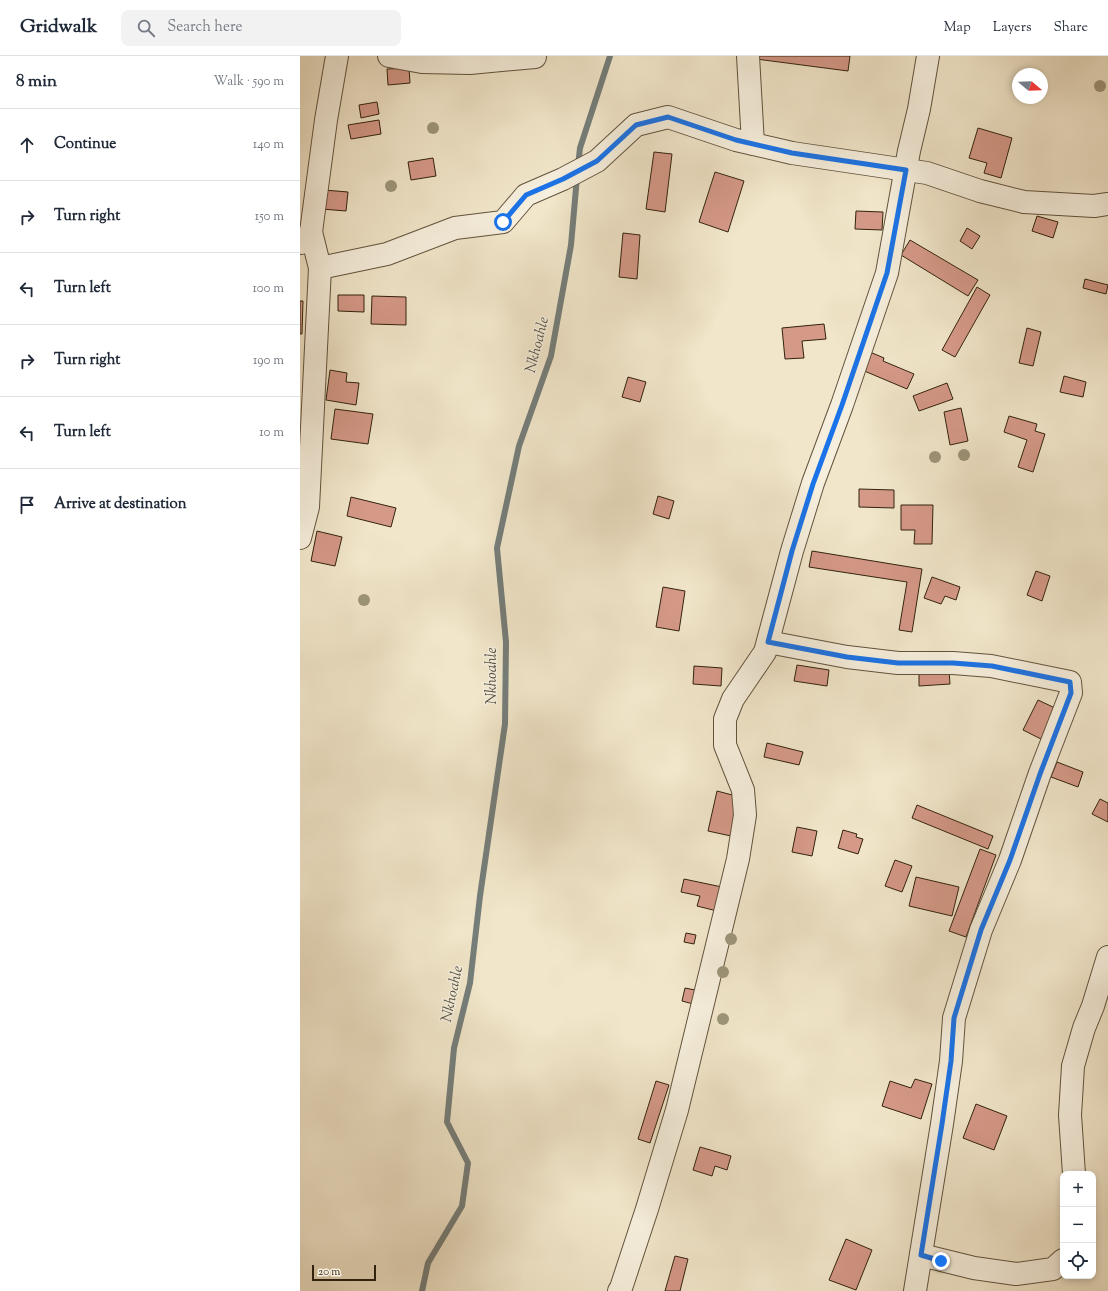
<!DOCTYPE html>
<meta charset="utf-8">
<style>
:root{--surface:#fff;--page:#f2f2f3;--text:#1f2937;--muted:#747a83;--line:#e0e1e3}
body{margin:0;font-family:"Sorts Mill Goudy",serif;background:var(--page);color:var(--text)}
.controls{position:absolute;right:12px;bottom:12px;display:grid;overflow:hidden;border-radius:8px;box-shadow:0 2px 6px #0003}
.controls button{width:36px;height:36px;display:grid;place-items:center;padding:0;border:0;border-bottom:1px solid var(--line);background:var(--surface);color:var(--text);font:20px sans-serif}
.compass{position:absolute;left:712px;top:12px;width:36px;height:36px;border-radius:50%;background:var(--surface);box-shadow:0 2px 6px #0003;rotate:109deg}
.scale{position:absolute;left:12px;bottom:10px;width:64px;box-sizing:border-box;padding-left:4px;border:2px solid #32220e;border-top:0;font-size:11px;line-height:14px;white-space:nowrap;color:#32220e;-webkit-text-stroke:3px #f6efdd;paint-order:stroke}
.stop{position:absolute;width:12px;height:12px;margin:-9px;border:3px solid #1a73e8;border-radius:50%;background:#fff}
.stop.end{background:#1a73e8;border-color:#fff;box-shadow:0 1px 4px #0008}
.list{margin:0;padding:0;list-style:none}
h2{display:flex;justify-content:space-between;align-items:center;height:52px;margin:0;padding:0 16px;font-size:17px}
h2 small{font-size:13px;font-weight:400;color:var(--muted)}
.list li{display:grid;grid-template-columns:26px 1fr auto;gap:12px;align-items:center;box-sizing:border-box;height:72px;padding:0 16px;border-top:1px solid var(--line)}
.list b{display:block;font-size:15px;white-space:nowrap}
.list em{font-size:13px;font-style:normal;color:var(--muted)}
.icon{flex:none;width:22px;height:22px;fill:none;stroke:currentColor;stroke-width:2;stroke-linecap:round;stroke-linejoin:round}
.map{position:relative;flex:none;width:808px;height:1235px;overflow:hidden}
header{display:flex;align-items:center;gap:24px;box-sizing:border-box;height:56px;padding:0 20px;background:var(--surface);border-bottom:1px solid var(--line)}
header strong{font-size:19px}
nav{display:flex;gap:22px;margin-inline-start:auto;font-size:14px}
.search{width:280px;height:36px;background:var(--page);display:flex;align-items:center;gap:10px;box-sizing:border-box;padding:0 14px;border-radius:8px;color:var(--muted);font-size:15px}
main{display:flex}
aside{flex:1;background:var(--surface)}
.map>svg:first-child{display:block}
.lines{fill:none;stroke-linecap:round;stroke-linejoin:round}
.stream{stroke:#757e7a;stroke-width:6}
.building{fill:#d59988;stroke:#32220e}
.minor-casing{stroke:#62533d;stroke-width:24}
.minor{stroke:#f6efdd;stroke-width:22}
.tree{fill:#9d957a}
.route{stroke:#1a73e8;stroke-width:5}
.labels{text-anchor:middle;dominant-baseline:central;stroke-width:3;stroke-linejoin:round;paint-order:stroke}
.water-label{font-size:15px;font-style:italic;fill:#535044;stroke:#f6efdd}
</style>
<header>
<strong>Gridwalk</strong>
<div class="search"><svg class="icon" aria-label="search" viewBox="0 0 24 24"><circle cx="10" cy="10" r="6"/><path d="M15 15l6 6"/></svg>Search here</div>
<nav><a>Map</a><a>Layers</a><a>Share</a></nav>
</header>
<main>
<aside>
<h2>8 min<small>Walk · 590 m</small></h2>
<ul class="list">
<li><svg class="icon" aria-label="ahead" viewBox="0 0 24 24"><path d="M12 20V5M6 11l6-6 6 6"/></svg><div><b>Continue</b></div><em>140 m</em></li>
<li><svg class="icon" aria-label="right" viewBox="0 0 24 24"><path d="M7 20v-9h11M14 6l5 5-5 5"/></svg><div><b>Turn right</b></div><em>150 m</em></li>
<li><svg class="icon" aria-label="left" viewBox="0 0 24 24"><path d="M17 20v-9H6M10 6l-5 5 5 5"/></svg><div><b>Turn left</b></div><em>100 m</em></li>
<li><svg class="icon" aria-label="right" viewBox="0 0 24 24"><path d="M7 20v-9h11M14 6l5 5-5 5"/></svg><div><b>Turn right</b></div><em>190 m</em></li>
<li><svg class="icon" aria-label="left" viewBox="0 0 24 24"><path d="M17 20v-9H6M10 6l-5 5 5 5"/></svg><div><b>Turn left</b></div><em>10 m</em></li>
<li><svg class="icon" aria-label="arrive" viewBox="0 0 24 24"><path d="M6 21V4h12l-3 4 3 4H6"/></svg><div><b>Arrive at destination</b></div></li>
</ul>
</aside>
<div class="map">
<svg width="808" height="1235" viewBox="0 0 808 1235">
<rect width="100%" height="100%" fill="#f1e6ca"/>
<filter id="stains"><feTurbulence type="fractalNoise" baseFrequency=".005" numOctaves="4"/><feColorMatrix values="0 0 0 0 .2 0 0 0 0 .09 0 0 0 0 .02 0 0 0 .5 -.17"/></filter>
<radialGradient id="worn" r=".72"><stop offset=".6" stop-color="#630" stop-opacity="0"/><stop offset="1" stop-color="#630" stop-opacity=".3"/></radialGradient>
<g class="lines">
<g class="stream">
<path d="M278 110 280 92 310 0"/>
<path d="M122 1235 128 1207 162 1150 168 1107 147 1066 154 992 170 927 180 840 205 668 206 586 197 492 219 390 251 300 271 189 277 121"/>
</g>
</g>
<g class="building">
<path d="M456 0H550L548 15 456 3Z"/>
<path d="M109 12 110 27 88 29 87 13Z"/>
<path d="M77 46 79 58 61 62 59 49Z"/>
<path d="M79 64 81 78 51 83 48 69Z"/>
<path d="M678 72 712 82 701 122 684 117 687 107 669 102Z"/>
<path d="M354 96 372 98 365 156 346 153Z"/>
<path d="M133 102 136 120 111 124 108 106Z"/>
<path d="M415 116 444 125 428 176 399 166Z"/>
<path d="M24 134 48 136 46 155 22 153Z"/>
<path d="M556 155 583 156 582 174 555 173Z"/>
<path d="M737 160 758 166 753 182 732 175Z"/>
<path d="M667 172 680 180 672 193 660 185Z"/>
<path d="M323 177 340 179 337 223 319 221Z"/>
<path d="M610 184 678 224 668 240 601 199Z"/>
<path d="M785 223 808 229 806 238 783 232Z"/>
<path d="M677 231 690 239 655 301 642 294Z"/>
<path d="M38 239H64V256L38 255Z"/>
<path d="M72 240 106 241V269L71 268Z"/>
<path d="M0 245H3L2 278H0Z"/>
<path d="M524 268 526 283 502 285 504 302 485 303 482 272Z"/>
<path d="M727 272 741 276 733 310 719 307Z"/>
<path d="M570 296 584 302 583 305 614 318 607 333 562 314Z"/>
<path d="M30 314 47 317 46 326 59 327 56 349 26 344Z"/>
<path d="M764 320 786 326 783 341 760 336Z"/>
<path d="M328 321 346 326 340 346 322 341Z"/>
<path d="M647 327 653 343 619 355 613 340Z"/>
<path d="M661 352 668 385 650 389 644 356Z"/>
<path d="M35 353 73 358 68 388 31 383Z"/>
<path d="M709 360 737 368 735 375 745 378 733 416 718 411 727 384 704 376Z"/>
<path d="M559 433 594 434V452L559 451Z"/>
<path d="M358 440 374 445 369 463 353 458Z"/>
<path d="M51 441 96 452 91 471 47 460Z"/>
<path d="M601 449H633L632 488H614L615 474H601Z"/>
<path d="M17 475 42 481 35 510 11 505Z"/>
<path d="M512 495 622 513 612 576 599 574 607 526 509 511Z"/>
<path d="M736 515 750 520 742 545 727 539Z"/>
<path d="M632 521 660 531 656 544 645 540 641 548 624 542Z"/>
<path d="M363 531 385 535 379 575 356 571Z"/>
<path d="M497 609 529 614 527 630 494 625Z"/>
<path d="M394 610 422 612 421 630 393 628Z"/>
<path d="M649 614 650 628 619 630V615Z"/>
<path d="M738 644 755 652 741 683 723 674Z"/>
<path d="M467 687 503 696 499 709 464 701Z"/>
<path d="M757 706 783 716 778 731 751 721Z"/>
<path d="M417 735 440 741 431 780 408 775Z"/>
<path d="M800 743 808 747V766L792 758Z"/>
<path d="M617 749 693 780 688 793 612 762Z"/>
<path d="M497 771 517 775 512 800 492 796Z"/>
<path d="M543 774 557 778 556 781 563 783 558 798 538 792Z"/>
<path d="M680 793 696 799 666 881 649 875Z"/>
<path d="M595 804 612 810 602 836 585 830Z"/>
<path d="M616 821 659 831 652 860 609 850Z"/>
<path d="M384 823 422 831 417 855 397 850 400 840 381 836Z"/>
<path d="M386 877 396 879 394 888 384 886Z"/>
<path d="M385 932 400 935 397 949 382 945Z"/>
<path d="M615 1023 632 1028 621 1063 582 1050 590 1025 611 1032Z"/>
<path d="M356 1025 369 1029 350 1087 338 1083Z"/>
<path d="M676 1048 707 1060 694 1094 663 1082Z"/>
<path d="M400 1091 431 1100 427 1114 415 1110 412 1120 393 1114Z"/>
<path d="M546 1183 572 1194 556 1234 529 1224Z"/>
<path d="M375 1200 388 1203 380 1235H365Z"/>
</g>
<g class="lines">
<defs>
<g id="minor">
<path d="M89 0 122 6 170 7 235 1"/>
<path d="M448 0 453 88"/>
<path d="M1 187 11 176 26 64 37 0"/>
<path d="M20 212 87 198 155 172 203 166 226 139 263 123 297 105 336 69 368 61 436 84 492 97 627 117 680 135 724 146 794 150 808 148"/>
<path d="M0 482 8 451 20 212 11 176"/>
<path d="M468 586 547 601 598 607H653L691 610 770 626 771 637 740 717 710 804 681 874 654 962 651 1005 642 1068 615 1235"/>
<path d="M774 1118 770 1059 773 1010 784 972 793 950 808 901"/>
<path d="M621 1199 674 1212 716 1218 753 1213 763 1204"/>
<path d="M319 1235 321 1232 347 1153 377 1054 438 803 445 759 443 734 425 689V663L433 643 465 596 492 495 513 427 542 349 587 217 609 95 619 53 628 0"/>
</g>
</defs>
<use href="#minor" class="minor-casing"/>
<use href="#minor" class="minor"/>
</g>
<g class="tree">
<circle cx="800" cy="30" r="6"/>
<circle cx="133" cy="72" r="6"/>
<circle cx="91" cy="130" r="6"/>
<circle cx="664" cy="399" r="6"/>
<circle cx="635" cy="401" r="6"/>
<circle cx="64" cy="544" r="6"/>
<circle cx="431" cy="883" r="6"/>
<circle cx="423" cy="916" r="6"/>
<circle cx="423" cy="963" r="6"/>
</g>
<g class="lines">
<path class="route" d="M203 166 226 139 263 123 297 105 336 69 368 61 436 84 492 97 606 114 587 217 542 349 513 428 492 495 468 586 547 601 598 607H653L692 610 770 626 771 637 740 718 710 804 681 874 654 962 651 1005 642 1068 621 1199 641 1205"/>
</g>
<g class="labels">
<g class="water-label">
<text transform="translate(238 289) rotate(-76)">Nkhoahle</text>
<text transform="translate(192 620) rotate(-90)">Nkhoahle</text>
<text transform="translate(153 938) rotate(-78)">Nkhoahle</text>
</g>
</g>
<rect width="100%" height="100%" filter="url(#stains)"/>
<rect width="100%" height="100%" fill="url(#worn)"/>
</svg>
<div class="controls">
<button>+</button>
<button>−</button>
<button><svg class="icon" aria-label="locate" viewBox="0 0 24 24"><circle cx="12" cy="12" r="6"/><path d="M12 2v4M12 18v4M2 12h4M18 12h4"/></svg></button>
</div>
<svg class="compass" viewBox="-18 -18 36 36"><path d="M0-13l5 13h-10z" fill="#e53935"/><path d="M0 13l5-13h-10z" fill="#747a83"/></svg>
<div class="scale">20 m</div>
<div class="stop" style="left:203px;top:166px"></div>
<div class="stop end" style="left:641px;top:1205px"></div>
</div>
</main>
